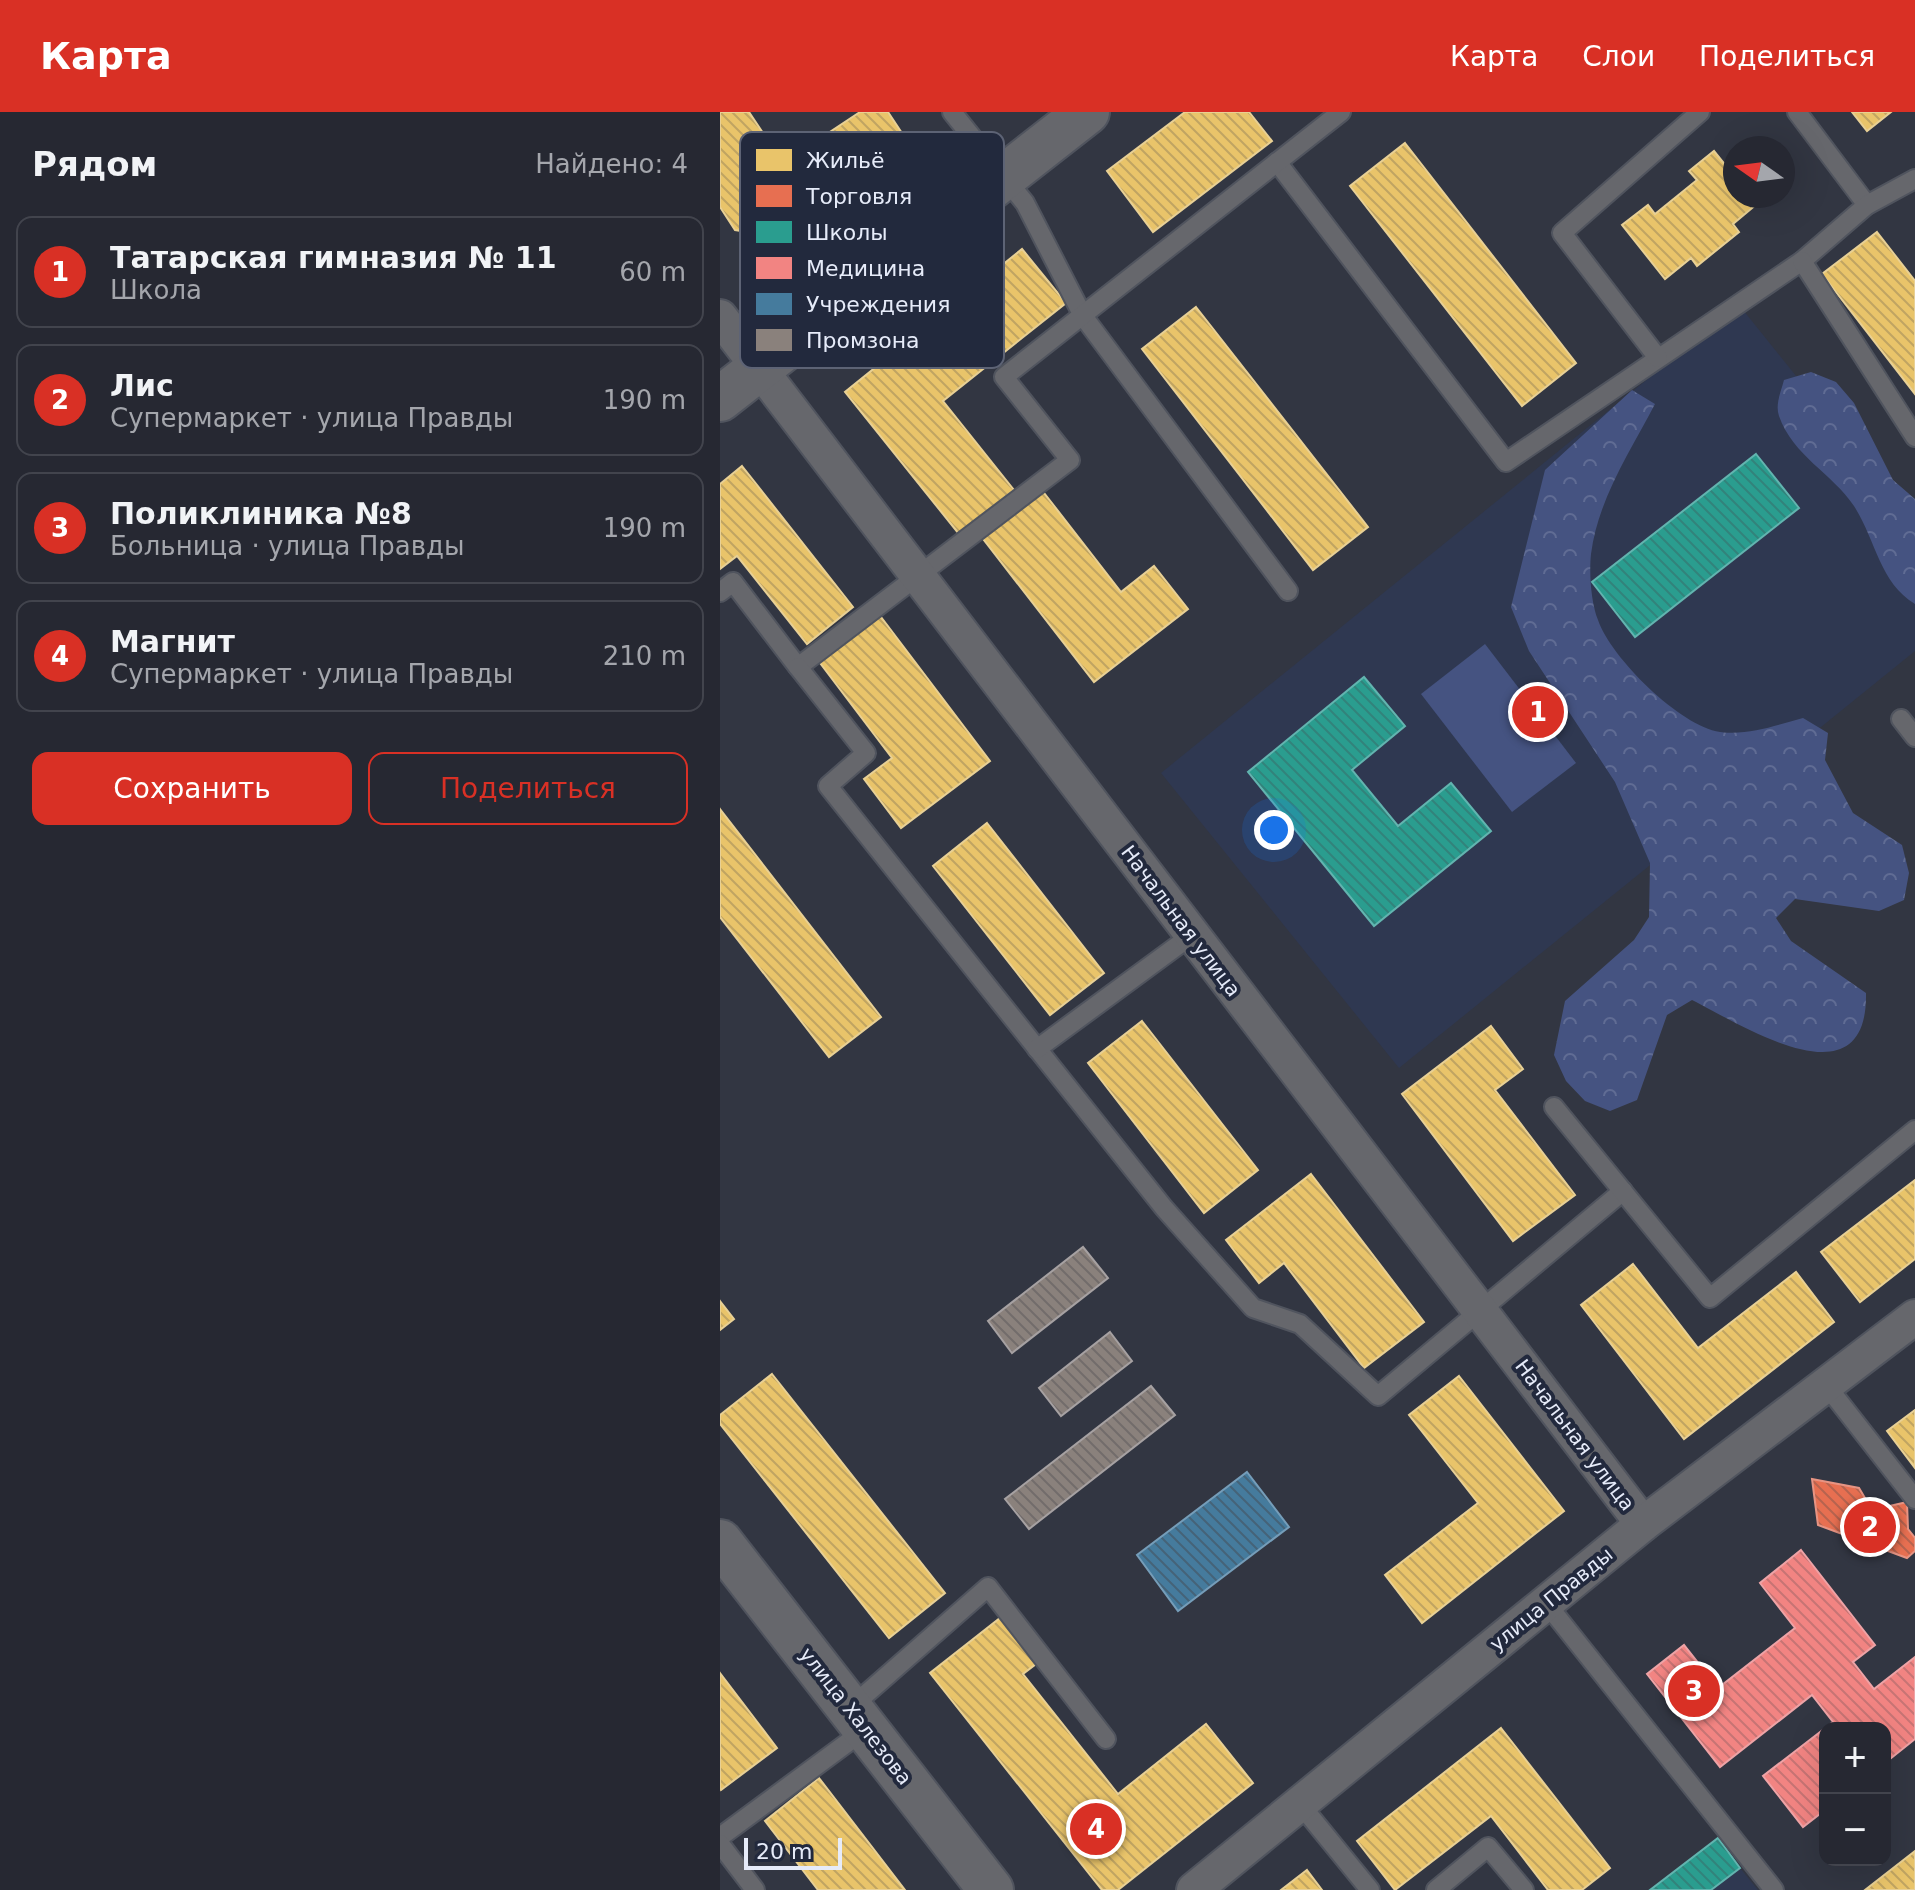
<!DOCTYPE html>
<html lang="ru">
<meta charset="utf-8">
<style>
:root{--surface:#262832;--page:#2e303a;--text:#f1f3f6;--muted:#a4a6ac;--line:#42444d;--accent:#d93025}
body{margin:0;font-family:"DejaVu Sans",sans-serif;background:var(--page);color:var(--text)}
.controls{position:absolute;right:24px;bottom:24px;display:grid;overflow:hidden;border-radius:16px;box-shadow:0 8px 32px #0002}
.controls button{width:72px;height:72px;display:grid;place-items:center;padding:0;border:0;border-bottom:2px solid var(--line);background:var(--surface);color:var(--text);font:40px sans-serif}
.compass{position:absolute;left:1003px;top:24px;width:72px;height:72px;border-radius:50%;background:var(--surface);box-shadow:0 8px 32px #0002;rotate:284deg}
.scale{position:absolute;left:24px;bottom:20px;width:98px;box-sizing:border-box;padding-left:8px;border:4px solid #e6ebf9;border-top:0;font-size:22px;line-height:28px;white-space:nowrap;color:#e6ebf9;-webkit-text-stroke:6px #22293d;paint-order:stroke}
.you{position:absolute;left:554px;top:718px;width:28px;height:28px;margin:-20px;border:6px solid #fff;border-radius:50%;background:#1a73e8;box-shadow:0 0 0 12px #1a73e833}
.badge{display:grid;place-items:center;width:52px;height:52px;border-radius:50%;background:var(--accent);color:#fff;font-size:26px;font-weight:700}
.pin{position:absolute;translate:-50% -50%;border:4px solid #fff;box-shadow:0 2px 8px #0006}
.list{margin:0;padding:0;list-style:none}
h2{display:flex;justify-content:space-between;align-items:center;height:104px;margin:0;padding:0 32px;font-size:34px}
h2 small{font-size:26px;font-weight:400;color:var(--muted)}
.list li{display:grid;grid-template-columns:52px 1fr auto;gap:24px;align-items:center;box-sizing:border-box;height:112px;margin:0 16px 16px;padding:0 16px;border:2px solid var(--line);border-radius:16px}
.list b{display:block;font-size:30px;white-space:nowrap}
.list p{margin:0;font-size:26px;white-space:nowrap;color:var(--muted)}
.list em{font-size:26px;font-style:normal;color:var(--muted)}
.actions{display:flex;gap:16px;padding:24px 32px}
.actions a{flex:1;padding:18px 0;border:2px solid var(--accent);border-radius:16px;text-align:center;font-size:28px;color:var(--accent)}
.actions .main{background:var(--accent);color:#fff}
.map{position:relative;flex:none;width:1195px;height:1778px;overflow:hidden}
header{display:flex;align-items:center;gap:48px;box-sizing:border-box;height:112px;padding:0 40px;background:var(--accent);color:#fff}
header strong{font-size:38px}
nav{display:flex;gap:44px;margin-inline-start:auto;font-size:28px}
main{display:flex}
aside{flex:1;background:var(--surface)}
.map>svg:first-child{display:block}
.built{fill:#2f3851}
.grass{fill:#455381}
.forest{fill:url(#forest-crowns)}
.homes{fill:url(#homes-back-hatch);stroke:#e8d095;stroke-width:2}
.shops{fill:url(#shops-back-hatch);stroke:#e79483;stroke-width:2}
.schools{fill:url(#schools-back-hatch);stroke:#62b4af;stroke-width:2}
.health{fill:url(#health-back-hatch);stroke:#eea3a6;stroke-width:2}
.public{fill:url(#public-back-hatch);stroke:#759db9;stroke-width:2}
.industry{fill:url(#industry-back-hatch);stroke:#a6a1a2;stroke-width:2}
.lines{fill:none;stroke-linecap:round;stroke-linejoin:round}
.service-casing{stroke:#50545e;stroke-width:22}
.minor-casing{stroke:#50545e;stroke-width:38}
.tertiary-casing{stroke:#50545e;stroke-width:48}
.service{stroke:#66676c;stroke-width:18}
.minor{stroke:#66676c;stroke-width:34}
.tertiary{stroke:#66676c;stroke-width:44}
.labels{text-anchor:middle;dominant-baseline:central;stroke-width:8;stroke-linejoin:round;paint-order:stroke}
.street-label{font-size:20px;fill:#e6ebf9;stroke:#22293d}
.key{fill:#22293d;stroke:#5d6375;stroke-width:2}
.key-label{font-size:22px;fill:#e6ebf9}
</style>
<header>
<strong>Карта</strong>
<nav><a>Карта</a><a>Слои</a><a>Поделиться</a></nav>
</header>
<main>
<aside>
<h2>Рядом<small>Найдено: 4</small></h2>
<ul class="list">
<li><span class="badge">1</span><div><b>Татарская гимназия № 11</b><p>Школа</p></div><em>60 m</em></li>
<li><span class="badge">2</span><div><b>Лис</b><p>Супермаркет · улица Правды</p></div><em>190 m</em></li>
<li><span class="badge">3</span><div><b>Поликлиника №8</b><p>Больница · улица Правды</p></div><em>190 m</em></li>
<li><span class="badge">4</span><div><b>Магнит</b><p>Супермаркет · улица Правды</p></div><em>210 m</em></li>
</ul>
<div class="actions"><a class="main">Сохранить</a><a>Поделиться</a></div>
</aside>
<div class="map">
<svg width="1195" height="1778" viewBox="0 0 1195 1778">
<defs>
<pattern id="forest-crowns" width="20" height="18" patternUnits="userSpaceOnUse" patternTransform="scale(2)"><rect width="20" height="18" fill="#455381"/><path d="M2 6a3 3 0 1 1 6 0M12 15a3 3 0 1 1 6 0" fill="none" stroke="#606c94"/></pattern>
<pattern id="homes-back-hatch" width="6" height="6" patternUnits="userSpaceOnUse" patternTransform="scale(2)"><rect width="6" height="6" fill="#e9c46a"/><path d="M-1 5l2 2M0 0l6 6M5-1l2 2" fill="none" stroke="#c0a462"/></pattern>
<pattern id="shops-back-hatch" width="6" height="6" patternUnits="userSpaceOnUse" patternTransform="scale(2)"><rect width="6" height="6" fill="#e76f51"/><path d="M-1 5l2 2M0 0l6 6M5-1l2 2" fill="none" stroke="#b6634f"/></pattern>
<pattern id="schools-back-hatch" width="6" height="6" patternUnits="userSpaceOnUse" patternTransform="scale(2)"><rect width="6" height="6" fill="#2a9d8f"/><path d="M-1 5l2 2M0 0l6 6M5-1l2 2" fill="none" stroke="#32837b"/></pattern>
<pattern id="health-back-hatch" width="6" height="6" patternUnits="userSpaceOnUse" patternTransform="scale(2)"><rect width="6" height="6" fill="#f28482"/><path d="M-1 5l2 2M0 0l6 6M5-1l2 2" fill="none" stroke="#c77474"/></pattern>
<pattern id="public-back-hatch" width="6" height="6" patternUnits="userSpaceOnUse" patternTransform="scale(2)"><rect width="6" height="6" fill="#457b9d"/><path d="M-1 5l2 2M0 0l6 6M5-1l2 2" fill="none" stroke="#456378"/></pattern>
<pattern id="industry-back-hatch" width="6" height="6" patternUnits="userSpaceOnUse" patternTransform="scale(2)"><rect width="6" height="6" fill="#8a817c"/><path d="M-1 5l2 2M0 0l6 6M5-1l2 2" fill="none" stroke="#726c6b"/></pattern>
</defs>
<rect width="100%" height="100%" fill="#323642"/>
<g class="built">
<path d="M1019 193 1195 412V539L679 956 441 661Z"/>
<path d="M1020 1756 1038 1778H991Z"/>
</g>
<path class="grass" d="M765 532 856 651 792 700 701 582Z"/>
<g class="forest">
<path d="M1091 260 1116 270 1134 291 1173 368 1195 387V492C1159 470 1156 428 1134 394 1112 361 1073 344 1059 304 1055 292 1061 280 1064 268Z"/>
<path d="M912 278 935 292C910 340 878 387 871 442 869 461 871 491 878 508 891 546 960 614 1000 620 1028 624 1057 613 1083 606L1108 621 1105 648 1133 701 1182 733 1189 761 1184 788 1159 799 1075 787 1056 806 1071 829 1146 881C1148 995 1022 913 972 888L947 903 917 988 890 999 865 989 846 969 834 943 845 889 914 828 929 805 930 751 895 670 809 539 791 495 825 358Z"/>
</g>
<g class="homes">
<path d="M0 0H29L63 51 140 0H168L203 53 88 129 15 118 0 95Z"/>
<path d="M465 0H529L552 29 433 120 387 59Z"/>
<path d="M1132 0H1171L1147 19Z"/>
<path d="M685 31 856 251 802 294 630 74Z"/>
<path d="M994 39 1015 65V84H1030L1037 92 1013 112 1019 120 977 154 971 146 945 167 902 113 928 93 935 102 977 68 969 59Z"/>
<path d="M1157 120 1195 169V282L1102 162Z"/>
<path d="M302 137 346 191 223 289 294 378 239 422 125 280Z"/>
<path d="M476 195 648 415 593 458 422 237Z"/>
<path d="M22 354 133 495 87 532 17 444 0 457V372Z"/>
<path d="M321 377 401 480 434 454 468 497 374 570 260 423Z"/>
<path d="M158 501 270 649 181 716 144 667 172 646 97 547Z"/>
<path d="M0 697 161 905 109 945 0 805Z"/>
<path d="M267 711 384 861 330 903 213 754Z"/>
<path d="M422 909 538 1058 484 1101 368 951Z"/>
<path d="M771 914 803 957 775 978 855 1083 793 1129 682 982Z"/>
<path d="M591 1062 704 1210 644 1256 564 1151 539 1171 506 1128Z"/>
<path d="M1195 1068V1147L1140 1190 1101 1140Z"/>
<path d="M913 1152 978 1236 1076 1160 1114 1210 964 1327 861 1193Z"/>
<path d="M0 1189 14 1207 0 1218Z"/>
<path d="M52 1262 225 1481 169 1526 0 1312V1303Z"/>
<path d="M739 1264 844 1399 702 1511 665 1463 758 1391 689 1303Z"/>
<path d="M1195 1298V1356L1167 1319Z"/>
<path d="M280 1506 316 1552 303 1562 398 1682 486 1612 533 1671 398 1778H382L210 1561Z"/>
<path d="M0 1561 57 1636 1 1678 0 1676Z"/>
<path d="M781 1616 890 1756 862 1778H828L771 1704 675 1778 637 1729Z"/>
<path d="M99 1666 185 1778H98L45 1709Z"/>
<path d="M1195 1739V1778H1145Z"/>
<path d="M587 1758 602 1778H561Z"/>
</g>
<path class="shops" d="M1092 1367 1139 1376 1152 1398 1187 1390 1188 1417 1195 1426V1439L1187 1446 1098 1413Z"/>
<g class="schools">
<path d="M1036 342 1079 396 915 525 872 470Z"/>
<path d="M644 565 685 614 632 658 678 714 731 671 771 719 654 814 528 660Z"/>
<path d="M998 1726 1020 1756 991 1778H930Z"/>
</g>
<path class="health" d="M1081 1438 1155 1533 1133 1550 1154 1577 1195 1545V1627L1165 1651V1616H1105V1698L1083 1715 1043 1664 1113 1610 1092 1583 1000 1655 927 1562 964 1533 998 1576 1075 1516 1040 1471Z"/>
<path class="public" d="M527 1360 569 1415 458 1499 417 1443Z"/>
<g class="industry">
<path d="M363 1135 388 1166 292 1241 268 1209Z"/>
<path d="M390 1220 412 1249 341 1304 319 1276Z"/>
<path d="M431 1274 455 1303 309 1417 285 1387Z"/>
</g>
<g class="lines">
<defs>
<g id="service">
<path d="M232 0 305 91 363 204 568 479"/>
<path d="M1077 0 1147 93"/>
<path d="M557 50 786 350 1082 149 1147 93 1195 67"/>
<path d="M1082 149 1195 325"/>
<path d="M938 246 842 121 980 0"/>
<path d="M0 480 13 470 78 555 350 348 284 265 621 0"/>
<path d="M78 555 146 641 108 674 444 1096 533 1196 580 1212 658 1284 903 1079"/>
<path d="M1181 607 1195 625"/>
<path d="M317 937 472 823"/>
<path d="M834 995 990 1186 1195 1018"/>
<path d="M1106 1273 1195 1387"/>
<path d="M826 1491 1054 1778"/>
<path d="M130 1596 268 1475 386 1627"/>
<path d="M580 1692 650 1778"/>
<path d="M0 1725 146 1617"/>
<path d="M0 1732 35 1778"/>
<path d="M716 1778 768 1735 804 1778"/>
</g>
<g id="minor">
<path d="M0 205 923 1412"/>
<path d="M474 1778 923 1412 1195 1205"/>
</g>
<g id="tertiary">
<path d="M0 287 367 0"/>
<path d="M0 1430 271 1778"/>
</g>
</defs>
<use href="#service" class="service-casing"/>
<use href="#minor" class="minor-casing"/>
<use href="#tertiary" class="tertiary-casing"/>
<use href="#service" class="service"/>
<use href="#minor" class="minor"/>
<use href="#tertiary" class="tertiary"/>
</g>
<g class="labels">
<g class="street-label">
<text transform="translate(461 809) rotate(53)">Начальная улица</text>
<text transform="translate(855 1323) rotate(53)">Начальная улица</text>
<text transform="translate(831 1487) rotate(-39)">улица Правды</text>
<text transform="translate(136 1604) rotate(52)">улица Халезова</text>
</g>
</g>
<rect x="20" y="20" width="264" height="236" rx="12" class="key"/>
<rect x="36" y="37" width="36" height="22" fill="#e9c46a"/>
<rect x="36" y="73" width="36" height="22" fill="#e76f51"/>
<rect x="36" y="109" width="36" height="22" fill="#2a9d8f"/>
<rect x="36" y="145" width="36" height="22" fill="#f28482"/>
<rect x="36" y="181" width="36" height="22" fill="#457b9d"/>
<rect x="36" y="217" width="36" height="22" fill="#8a817c"/>
<g class="key-label">
<text x="86" y="56">Жильё</text>
<text x="86" y="92">Торговля</text>
<text x="86" y="128">Школы</text>
<text x="86" y="164">Медицина</text>
<text x="86" y="200">Учреждения</text>
<text x="86" y="236">Промзона</text>
</g>
</svg>
<div class="controls">
<button>+</button>
<button>−</button>
</div>
<svg class="compass" viewBox="-18 -18 36 36"><path d="M0-13l5 13h-10z" fill="#e53935"/><path d="M0 13l5-13h-10z" fill="#a4a6ac"/></svg>
<div class="scale">20 m</div>
<div class="you"></div>
<div class="pin badge" style="left:818px;top:600px">1</div>
<div class="pin badge" style="left:1150px;top:1415px">2</div>
<div class="pin badge" style="left:974px;top:1579px">3</div>
<div class="pin badge" style="left:376px;top:1717px">4</div>
</div>
</main>
